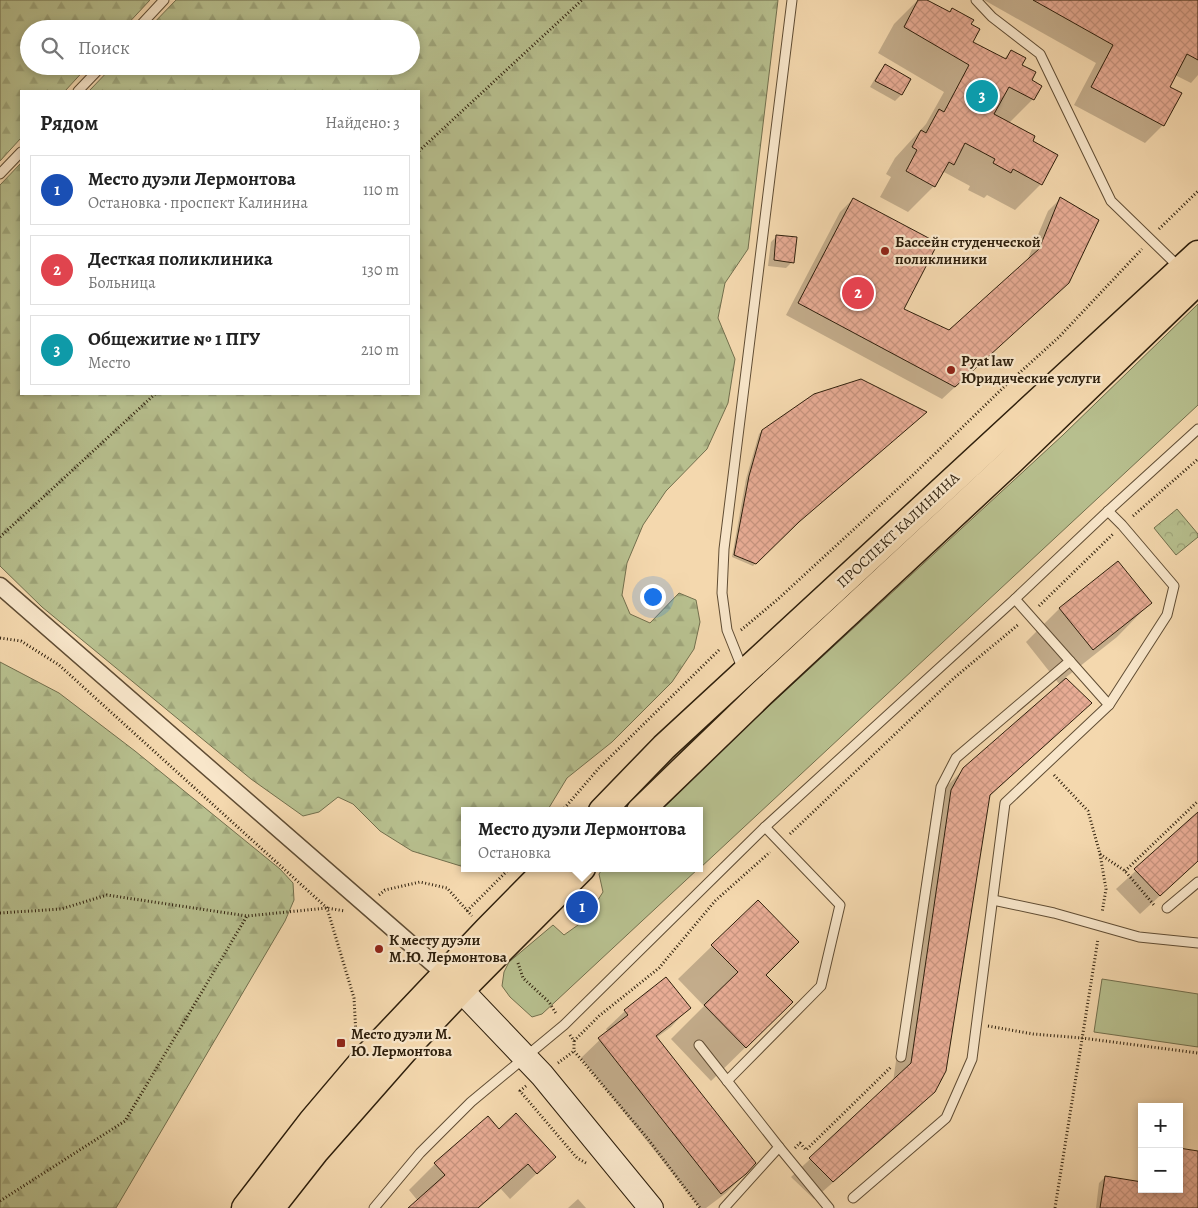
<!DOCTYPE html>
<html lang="ru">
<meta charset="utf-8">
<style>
:root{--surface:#fff;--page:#f2f2f2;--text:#222;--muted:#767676;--line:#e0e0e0;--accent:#8f2418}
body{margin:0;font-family:Alegreya,serif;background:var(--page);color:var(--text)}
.controls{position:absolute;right:15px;bottom:15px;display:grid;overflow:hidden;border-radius:0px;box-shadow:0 2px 8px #0003}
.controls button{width:45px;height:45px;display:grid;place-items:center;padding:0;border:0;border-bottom:1px solid var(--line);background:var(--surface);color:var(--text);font:25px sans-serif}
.you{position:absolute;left:652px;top:596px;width:18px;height:18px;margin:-12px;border:4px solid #fff;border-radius:50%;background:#1a73e8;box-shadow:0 0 0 8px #1a73e833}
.badge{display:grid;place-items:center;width:32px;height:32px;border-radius:50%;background:var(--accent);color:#fff;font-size:16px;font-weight:700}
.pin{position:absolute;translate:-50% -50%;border:2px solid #fff;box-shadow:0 1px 5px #0006}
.popup{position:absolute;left:461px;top:807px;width:242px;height:65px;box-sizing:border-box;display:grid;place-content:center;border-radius:0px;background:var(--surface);filter:drop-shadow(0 1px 4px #0005);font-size:16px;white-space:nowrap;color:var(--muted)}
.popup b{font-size:19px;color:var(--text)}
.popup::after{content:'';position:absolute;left:50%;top:100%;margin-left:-10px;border:10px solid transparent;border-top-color:var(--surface)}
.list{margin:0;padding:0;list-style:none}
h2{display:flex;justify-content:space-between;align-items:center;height:65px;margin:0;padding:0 20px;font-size:21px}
h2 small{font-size:16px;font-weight:400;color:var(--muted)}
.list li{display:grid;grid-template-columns:32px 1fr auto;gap:15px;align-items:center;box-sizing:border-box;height:70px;margin:0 10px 10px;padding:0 10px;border:1px solid var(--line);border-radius:0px}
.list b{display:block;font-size:19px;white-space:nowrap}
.list p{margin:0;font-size:16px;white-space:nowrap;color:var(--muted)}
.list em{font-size:16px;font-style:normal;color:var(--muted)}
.icon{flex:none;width:28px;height:28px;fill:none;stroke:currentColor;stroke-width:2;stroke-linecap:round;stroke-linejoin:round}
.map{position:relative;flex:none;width:1198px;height:1208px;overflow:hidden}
.search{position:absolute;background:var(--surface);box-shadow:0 2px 8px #0003;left:20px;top:20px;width:400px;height:55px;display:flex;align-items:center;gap:12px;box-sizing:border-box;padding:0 18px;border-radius:28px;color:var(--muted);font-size:19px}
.panel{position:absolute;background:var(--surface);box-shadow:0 2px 8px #0003;left:20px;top:90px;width:400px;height:305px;border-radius:0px}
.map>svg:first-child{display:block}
.grass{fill:#b7bf8e;stroke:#726f4d}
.forest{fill:url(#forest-firs);stroke:#726f4d}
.park{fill:url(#park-crowns);stroke:#726f4d}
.shadow{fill:#0003}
.building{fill:url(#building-cross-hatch);stroke:#2e1f0c}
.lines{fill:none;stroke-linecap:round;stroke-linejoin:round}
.lane-casing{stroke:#604d34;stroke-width:11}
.street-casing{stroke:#604d34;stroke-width:19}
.secondary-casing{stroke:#2e1f0c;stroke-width:26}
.primary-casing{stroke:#2e1f0c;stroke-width:29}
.path{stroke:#2e1f0c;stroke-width:3;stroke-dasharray:1 2.5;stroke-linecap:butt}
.lane{stroke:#f8e6ca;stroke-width:9}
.street{stroke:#f8e6ca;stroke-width:16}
.secondary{stroke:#f8e6ca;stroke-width:24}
.primary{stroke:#f4d8ae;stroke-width:26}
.poi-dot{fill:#8f2418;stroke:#f8e6ca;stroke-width:2}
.labels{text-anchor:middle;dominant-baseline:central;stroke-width:4.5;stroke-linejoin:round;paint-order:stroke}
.poi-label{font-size:15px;font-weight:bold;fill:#2e1f0c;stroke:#f8e6ca;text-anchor:start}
.street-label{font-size:15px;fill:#2e1f0c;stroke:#f8e6ca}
</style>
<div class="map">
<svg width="1198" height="1208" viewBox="0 0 1198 1208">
<defs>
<pattern id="forest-firs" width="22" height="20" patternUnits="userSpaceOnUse" patternTransform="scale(1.25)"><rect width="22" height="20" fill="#b7bf8e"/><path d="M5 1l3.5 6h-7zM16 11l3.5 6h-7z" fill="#9ea479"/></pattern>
<pattern id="park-crowns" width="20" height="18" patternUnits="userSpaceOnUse" patternTransform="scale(1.25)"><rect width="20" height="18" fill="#b7bf8e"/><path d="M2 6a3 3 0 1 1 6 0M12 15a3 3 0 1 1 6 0" fill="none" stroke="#9ea479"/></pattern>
<pattern id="building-cross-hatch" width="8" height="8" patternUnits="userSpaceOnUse" patternTransform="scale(1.25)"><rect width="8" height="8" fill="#e8ac95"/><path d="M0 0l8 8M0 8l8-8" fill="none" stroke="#c7947f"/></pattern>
</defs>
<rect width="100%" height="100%" fill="#f4d8ae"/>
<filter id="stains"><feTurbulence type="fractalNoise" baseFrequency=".004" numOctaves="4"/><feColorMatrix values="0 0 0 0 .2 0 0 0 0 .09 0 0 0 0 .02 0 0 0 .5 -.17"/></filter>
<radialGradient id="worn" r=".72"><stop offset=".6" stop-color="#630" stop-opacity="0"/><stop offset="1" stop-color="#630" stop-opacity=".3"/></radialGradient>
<g class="grass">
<path d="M1198 304V405L700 868V811H655L1063 435Z"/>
<path d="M603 868H699L542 1014 532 1017 510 997 502 986 504 972 509 962 553 925 564 935 585 920 603 892 599 874Z"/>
<path d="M1102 979 1198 994V1047L1094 1032Z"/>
</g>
<g class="forest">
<path d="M0 0H150L123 29H29V66H88L65 91H21V138L0 161Z"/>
<path d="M176 0H778L748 249 725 283 718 318 735 359 728 403 707 449 666 491 643 525 627 563 622 595 630 614 650 623 679 593 696 600 700 622 694 649 672 682 612 742 567 778 547 811H464V867L412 851 380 831 353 804 338 797 319 812 303 816 251 779 42 607 0 566V185L21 163V394H419V91H89L113 66H411V29H148Z"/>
<path d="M0 662 59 693 135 751 280 869 293 883 294 900 285 921 116 1208H0Z"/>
</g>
<path class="park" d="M1177 509 1198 534V537L1176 555 1154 528Z"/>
<g class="shadow">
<path d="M918 0H924L969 24 972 43 1004 59 1011 51 1030 81 1040 86 1033 99 1009 123 1031 141 1041 184 1015 210 987 195 984 198 968 190 970 186 944 172 934 186 908 212 880 197 891 177 886 174 895 158 926 124 944 92 878 53 894 24Z"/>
<path d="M984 0H1194L1198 2V75L1191 83 1175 75 1168 87 1163 125 1145 143 1074 105 1096 63Z"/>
<path d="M885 66 910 79 901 95 895 101 870 87 879 72Z"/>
<path d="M853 199 903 310 950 332 1027 261 1048 211 1060 199 1055 295 942 399 786 315 840 212Z"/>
<path d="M777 236 792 262 786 268 768 266 771 242Z"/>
<path d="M762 431 795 525 753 566 732 557 746 479 759 434Z"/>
<path d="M1150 603 1117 637 1065 678 1090 703 989 797 934 1091 915 1111 814 1199 791 1177 893 1082 932 810 945 788 964 769 1060 685 1026 642 1060 608Z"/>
<path d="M1198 814V861L1140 914 1116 889Z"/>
<path d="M712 946 765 975 757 1036 711 1081 671 1039 704 1006 678 979Z"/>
<path d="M689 1008 671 1027 656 1038 745 1174 726 1193 706 1208H700L581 1058 608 1032 606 1029 625 1011Z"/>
<path d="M499 1131 554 1157 510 1199 501 1189 479 1208H410L418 1201 409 1190 435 1164Z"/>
<path d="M1198 1152V1208H1096L1099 1183 1105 1177 1142 1189H1179Z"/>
<path d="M578 1199 586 1208H568Z"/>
</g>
<g class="building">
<path d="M918 0H927L950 12 952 8 974 20 971 24 980 29 973 42 1006 59 1011 50 1026 58 1022 65 1036 72 1032 80 1042 86 1034 100 1009 87 994 114 1035 136 1033 141 1058 155 1042 185 1013 169 1011 173 993 163 995 159 965 143 954 165 949 162 935 187 906 171 917 150 912 147 921 130 926 133 939 109 944 112 969 65 904 27Z"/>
<path d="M1033 0H1198V60L1187 54 1170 87 1182 93 1164 126 1091 87 1113 45Z"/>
<path d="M885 64 911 79 902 95 875 81Z"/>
<path d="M1060 197 1099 220 1069 283 955 387 798 303 853 198 938 243 904 309 949 330 1039 249Z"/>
<path d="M776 235 797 237 794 263 774 260Z"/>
<path d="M861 379 927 412 799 522 756 564 734 555 749 476 762 430 814 394Z"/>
<path d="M1118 561 1152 603 1093 650 1059 608Z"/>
<path d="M1066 678 1092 703 990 795 946 1071 935 1092 833 1182 809 1158 911 1063 951 790 963 768Z"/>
<path d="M1198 812V861L1160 896 1134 869Z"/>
<path d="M758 900 799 942 766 975 793 1002 746 1048 704 1005 738 972 711 945Z"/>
<path d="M666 977 691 1008 656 1036 756 1163 746 1174 721 1194 598 1038 628 1015 624 1010Z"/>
<path d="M516 1113 556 1157 537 1174 528 1164 478 1208H408L445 1175 434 1163 488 1116 499 1129Z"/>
<path d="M1179 1148 1198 1151V1208H1100L1105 1176 1142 1182V1189H1179Z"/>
</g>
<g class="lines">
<defs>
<g id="lane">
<path d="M976 0 992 17 1040 54 1111 201 1179 267"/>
<path d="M137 29 164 0"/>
<path d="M78 91 102 66"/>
<path d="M0 174 21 152"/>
<path d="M1015 599 1109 705"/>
<path d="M743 670 727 630 722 593 724 549 792 0"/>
<path d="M993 900 1054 913 1139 937 1198 943"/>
<path d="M1167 908 1198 882"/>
<path d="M699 1045 779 1147 724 1208"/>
<path d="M901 1057 941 787 956 758 1070 661"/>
<path d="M727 1081 821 986 840 905 765 827"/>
<path d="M779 1147 829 1208"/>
<path d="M853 1198 946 1118 972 1059 1005 803 1109 705 1167 615 1174 586 1122 525 1108 511"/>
<path d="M374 1208 420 1153 471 1102 564 1025 765 827 1015 599 1108 511 1198 429"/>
</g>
<path id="street" d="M0 586 445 974"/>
<path id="secondary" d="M461 990 542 1075 651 1208"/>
<g id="primary">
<path d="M602 811 664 747 1198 254"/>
<path d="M640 811 762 693 1006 466 1198 281"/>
<path d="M245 1208 312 1121 362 1062 487 930 548 868"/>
<path d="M271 1208 315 1152 410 1044 461 990 582 868"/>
</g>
</defs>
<use href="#lane" class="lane-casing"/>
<use href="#street" class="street-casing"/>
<use href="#secondary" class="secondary-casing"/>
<use href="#primary" class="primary-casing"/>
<g class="path">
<path d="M419 151 582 0"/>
<path d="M1159 229 1198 191"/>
<path d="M1133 516 1198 459"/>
<path d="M0 537 155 394"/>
<path d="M1039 606 1113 534"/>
<path d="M741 630 777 600 914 474 1006 385 1059 337 1142 249"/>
<path d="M0 638 21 641 59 665 327 908 354 998 356 1035"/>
<path d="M1054 775 1088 811 1100 854 1106 889 1102 913"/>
<path d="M562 811 599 768 720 649"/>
<path d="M790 834 954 678 1019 624"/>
<path d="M1100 854 1125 871 1154 905"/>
<path d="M1125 871 1198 801"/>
<path d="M379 895 385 890 420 882 447 888 472 916"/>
<path d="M467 911 510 868"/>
<path d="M0 913 61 909 107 895 247 916 327 908 345 911"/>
<path d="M518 963 523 978 549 1002 557 1015"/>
<path d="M988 1026 1033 1034 1082 1038 1198 1053"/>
<path d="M570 1035 574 1041V1051L648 1139 700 1208"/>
<path d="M574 1041 599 1016 659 968 715 901 770 852"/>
<path d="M558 1063 574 1051"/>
<path d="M526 1086 520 1091 577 1158 586 1163"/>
<path d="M795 1148 800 1143 806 1150 892 1066"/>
<path d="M0 1201 125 1121 247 916"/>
<path d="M1055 1208 1098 939"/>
</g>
<use href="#lane" class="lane"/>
<use href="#street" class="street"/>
<use href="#secondary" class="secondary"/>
<use href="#primary" class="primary"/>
</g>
<g class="poi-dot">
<circle cx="885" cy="251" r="5"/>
<circle cx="951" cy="370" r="5"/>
<circle cx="379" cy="949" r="5"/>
<rect x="336" y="1038" width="10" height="10" rx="2.5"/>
</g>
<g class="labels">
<g class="poi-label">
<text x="895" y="242">Бассейн студенческой<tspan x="895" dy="17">поликлиники</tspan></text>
<text x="961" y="361">Pyat law<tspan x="961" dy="17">Юридические услуги</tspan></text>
<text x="389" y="940">К месту дуэли<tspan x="389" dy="17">М.Ю. Лермонтова</tspan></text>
<text x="351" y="1034">Место дуэли М.<tspan x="351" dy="17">Ю. Лермонтова</tspan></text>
</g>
<g class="street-label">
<text transform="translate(898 530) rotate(-43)">ПРОСПЕКТ КАЛИНИНА</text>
</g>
</g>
<rect width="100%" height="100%" filter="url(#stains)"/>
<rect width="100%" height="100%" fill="url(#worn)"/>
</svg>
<div class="controls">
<button>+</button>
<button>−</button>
</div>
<div class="you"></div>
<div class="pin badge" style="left:582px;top:907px;background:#1a4fb4">1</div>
<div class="popup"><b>Место дуэли Лермонтова</b>Остановка</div>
<div class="pin badge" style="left:858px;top:293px;background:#e0444e">2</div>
<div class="pin badge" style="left:982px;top:96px;background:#0f9aa8">3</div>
<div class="search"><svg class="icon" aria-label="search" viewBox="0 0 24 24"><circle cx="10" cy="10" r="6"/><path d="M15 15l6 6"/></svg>Поиск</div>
<section class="panel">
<h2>Рядом<small>Найдено: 3</small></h2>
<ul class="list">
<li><span class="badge" style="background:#1a4fb4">1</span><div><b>Место дуэли Лермонтова</b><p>Остановка · проспект Калинина</p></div><em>110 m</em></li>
<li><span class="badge" style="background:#e0444e">2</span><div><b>Десткая поликлиника</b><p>Больница</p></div><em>130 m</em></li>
<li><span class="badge" style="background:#0f9aa8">3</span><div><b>Общежитие № 1 ПГУ</b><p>Место</p></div><em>210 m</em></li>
</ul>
</section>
</div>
